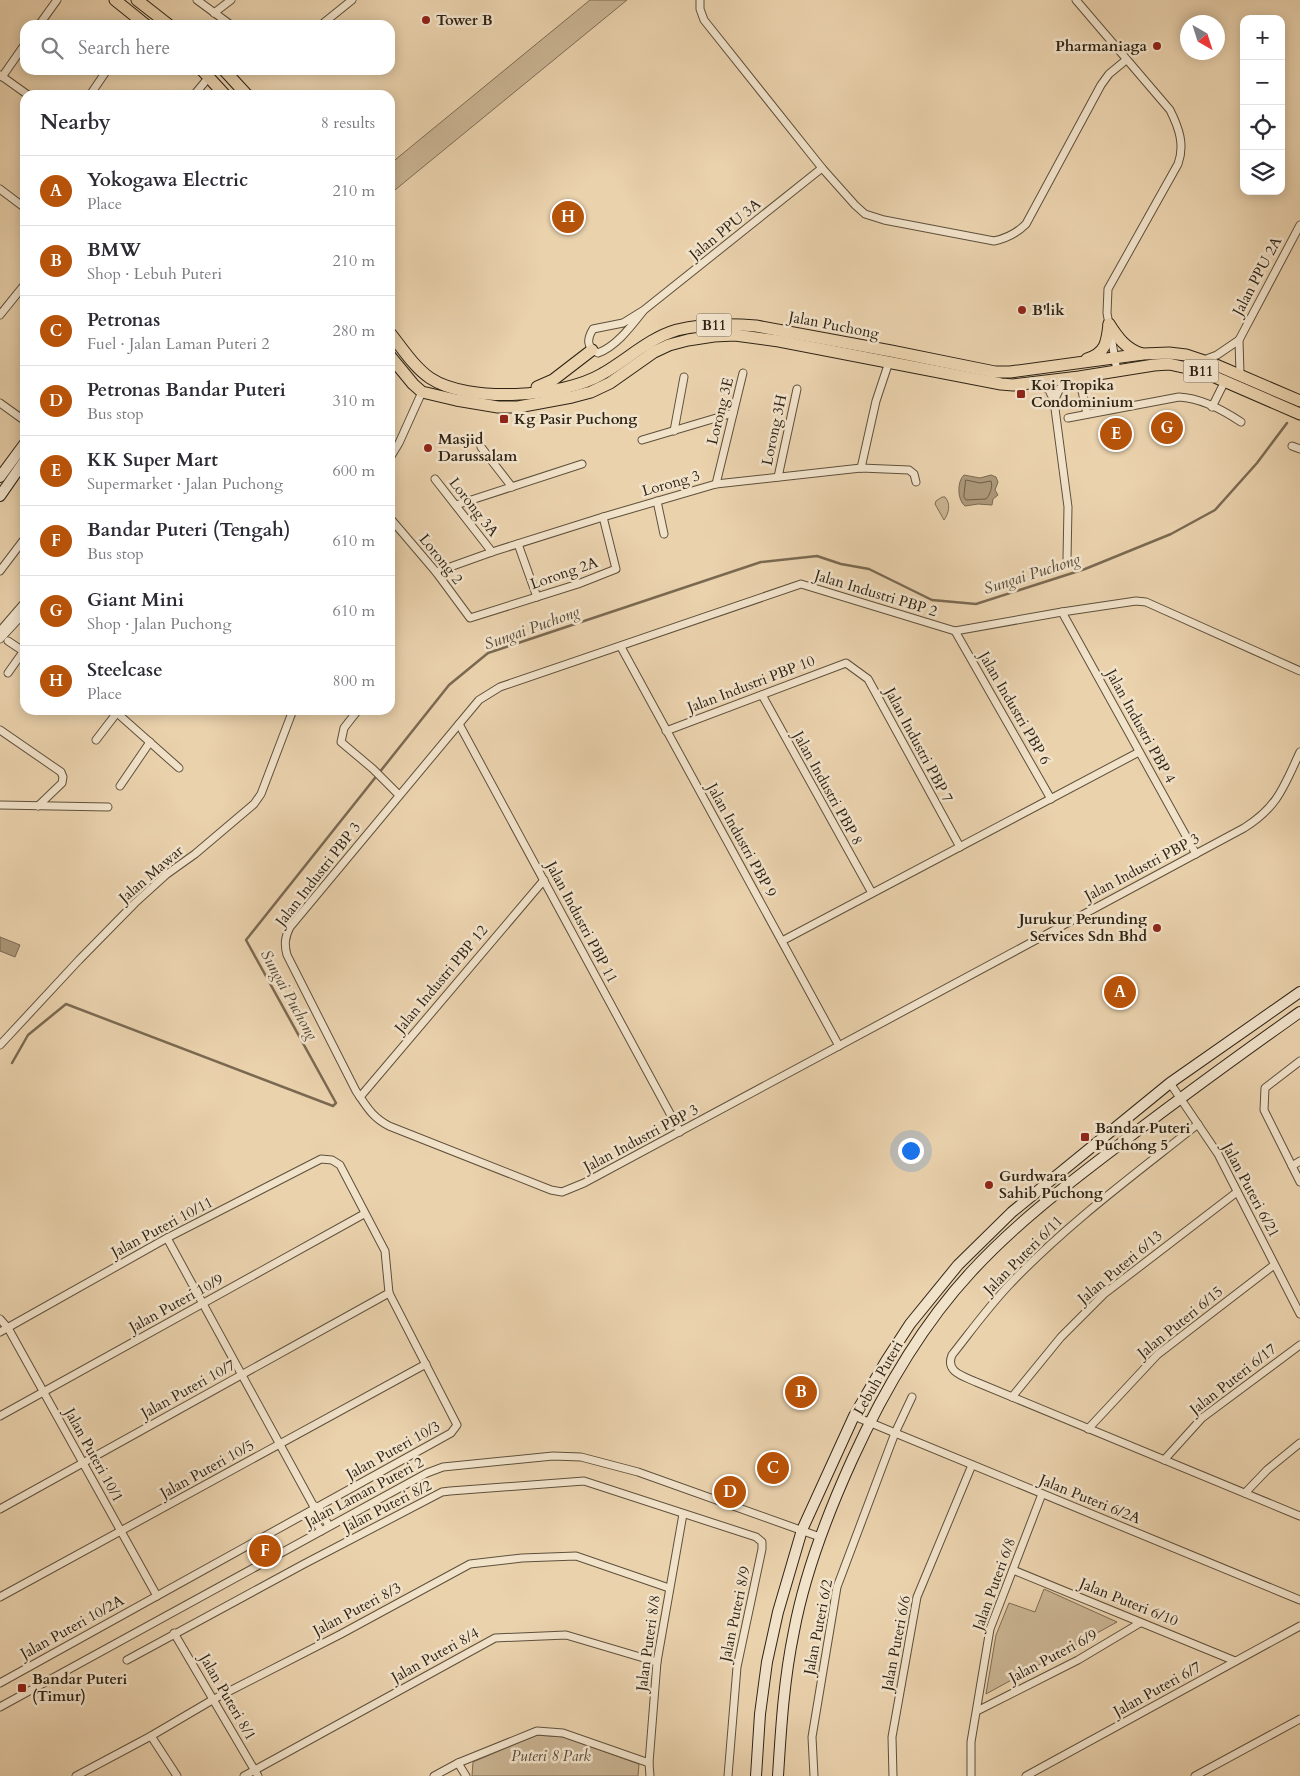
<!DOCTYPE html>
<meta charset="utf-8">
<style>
:root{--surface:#fff;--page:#f7f7f7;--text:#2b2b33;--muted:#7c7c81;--line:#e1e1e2;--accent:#b45309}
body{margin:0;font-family:Cardo,serif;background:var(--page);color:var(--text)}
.controls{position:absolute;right:15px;top:15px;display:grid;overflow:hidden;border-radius:10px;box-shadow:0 2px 12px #0003}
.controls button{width:45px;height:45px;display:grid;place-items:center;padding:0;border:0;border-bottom:1px solid var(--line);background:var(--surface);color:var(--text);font:25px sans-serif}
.compass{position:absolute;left:1180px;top:15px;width:45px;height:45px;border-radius:50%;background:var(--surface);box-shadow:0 2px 12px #0003;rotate:141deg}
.you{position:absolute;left:910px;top:1150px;width:18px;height:18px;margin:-12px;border:4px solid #fff;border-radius:50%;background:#1a73e8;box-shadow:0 0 0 8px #1a73e833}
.badge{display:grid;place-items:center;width:32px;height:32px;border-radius:50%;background:var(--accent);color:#fff;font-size:16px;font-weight:700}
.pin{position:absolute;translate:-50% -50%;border:2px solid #fff;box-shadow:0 1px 5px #0006}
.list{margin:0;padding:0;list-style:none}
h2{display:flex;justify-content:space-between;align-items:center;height:65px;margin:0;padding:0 20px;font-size:21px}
h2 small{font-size:16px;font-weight:400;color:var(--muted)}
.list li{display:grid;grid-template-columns:32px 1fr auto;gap:15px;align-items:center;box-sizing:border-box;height:70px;padding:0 20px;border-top:1px solid var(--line)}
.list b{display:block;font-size:19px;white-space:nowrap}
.list p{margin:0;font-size:16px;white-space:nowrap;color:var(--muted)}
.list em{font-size:16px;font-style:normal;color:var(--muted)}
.icon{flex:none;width:28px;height:28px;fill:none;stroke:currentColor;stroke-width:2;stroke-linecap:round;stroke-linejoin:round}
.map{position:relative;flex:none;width:1300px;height:1776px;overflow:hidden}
.search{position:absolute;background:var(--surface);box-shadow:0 2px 12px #0003;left:20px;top:20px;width:375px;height:55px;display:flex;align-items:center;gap:12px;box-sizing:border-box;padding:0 18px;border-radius:15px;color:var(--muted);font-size:19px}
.panel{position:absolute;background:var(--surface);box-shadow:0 2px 12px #0003;left:20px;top:90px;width:375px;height:625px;border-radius:15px}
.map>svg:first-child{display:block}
.green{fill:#cab493;stroke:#7d6c54}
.water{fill:#ab9779;stroke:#7a6951}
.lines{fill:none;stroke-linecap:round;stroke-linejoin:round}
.shore{stroke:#6e5e47;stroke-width:1}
.stream{stroke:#7a6951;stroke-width:2.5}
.minor-casing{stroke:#5e503b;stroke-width:9}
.secondary-casing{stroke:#302415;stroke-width:12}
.primary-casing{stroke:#302415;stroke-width:13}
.minor{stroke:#f1e2ca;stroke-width:7}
.secondary{stroke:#f1e2ca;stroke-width:10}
.primary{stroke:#ead2ad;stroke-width:11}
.poi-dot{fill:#8f2418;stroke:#f1e2ca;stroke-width:2}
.labels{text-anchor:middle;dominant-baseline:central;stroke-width:5;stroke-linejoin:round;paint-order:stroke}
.shield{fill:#f1e2ca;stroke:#6a5d4b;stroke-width:1}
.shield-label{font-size:14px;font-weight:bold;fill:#302415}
.poi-label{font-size:15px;font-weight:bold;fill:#302415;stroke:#f1e2ca;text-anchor:start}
.street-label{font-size:15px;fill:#302415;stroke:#f1e2ca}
.park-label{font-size:15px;font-style:italic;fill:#564834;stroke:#f1e2ca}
.water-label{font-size:16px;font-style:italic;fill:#554633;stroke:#f1e2ca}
</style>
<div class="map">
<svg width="1300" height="1776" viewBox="0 0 1300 1776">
<rect width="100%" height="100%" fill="#ead2ad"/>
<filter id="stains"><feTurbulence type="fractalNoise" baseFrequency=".004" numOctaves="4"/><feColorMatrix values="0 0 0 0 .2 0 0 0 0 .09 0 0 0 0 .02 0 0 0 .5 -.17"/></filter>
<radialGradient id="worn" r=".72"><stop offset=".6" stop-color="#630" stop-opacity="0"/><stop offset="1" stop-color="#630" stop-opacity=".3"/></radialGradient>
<g class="green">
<path d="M590 0H627L390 194V164Z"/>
<path d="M942 497H945C951 504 949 513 944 520L935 504 936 501Z"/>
<path d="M1044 1589 1117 1622 986 1694 996 1635 1009 1603 1035 1612Z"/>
<path d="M537 1735 564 1737 639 1764 638 1776H472L473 1762Z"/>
</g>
<g class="water">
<path d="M964 475 980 478 991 475 996 477 998 482 995 490 998 495 993 499 992 505 978 504 965 506C957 500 957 481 964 475Z"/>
<path d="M0 937 20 945 15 957 0 951Z"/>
</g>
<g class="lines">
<path class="shore" d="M966 480 980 483 991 481C993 486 990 495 986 499L966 500 964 497Z"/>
<path class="stream" d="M12 1063 28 1035 66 1004 333 1106 336 1103 246 940 449 685 488 653 761 562 817 556 841 564 869 569 932 600 976 604 1085 569 1171 534 1215 510 1257 463 1287 423"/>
<defs>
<g id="minor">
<path d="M197 0 231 25"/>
<path d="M700 0V9L704 20 822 168 855 205 865 214 884 220 994 241C1008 238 1017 233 1026 224L1101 85 1109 74 1126 60"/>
<path d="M1076 0 1170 110C1179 128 1185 145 1178 164L1108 289 1107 313 1117 371"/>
<path d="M214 13 231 0"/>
<path d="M39 25 57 0"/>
<path d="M321 25 352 0"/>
<path d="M0 75 28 95"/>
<path d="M2 77 25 44"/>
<path d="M90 95 107 70"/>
<path d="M194 95 209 77"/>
<path d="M0 189 25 208"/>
<path d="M644 310C632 325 617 346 598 353 586 347 587 339 593 329L623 323 644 310 822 168"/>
<path d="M0 315 25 284"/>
<path d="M1204 360 1217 355 1239 340"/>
<path d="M1240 374 1239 340 1300 225"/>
<path d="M1079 377 1087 414"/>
<path d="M1038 383 1049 390 1054 401 1068 507 1067 559"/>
<path d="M1054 401 1060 388 1071 378"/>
<path d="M0 403 25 421"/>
<path d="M1212 407 1225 381"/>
<path d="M1068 418 1179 397C1200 398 1223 410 1241 422"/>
<path d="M674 431 684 377"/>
<path d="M642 440 733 413"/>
<path d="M1292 446 1300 449"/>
<path d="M481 447 512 487"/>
<path d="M390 458 399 443 422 392"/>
<path d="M861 468 876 401 889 362"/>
<path d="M778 477 797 389"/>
<path d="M435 479 492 552"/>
<path d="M716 484 743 373"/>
<path d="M657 501 664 534"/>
<path d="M456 505 582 464"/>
<path d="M390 518 436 572 470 618 578 584 616 569 603 517"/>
<path d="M518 544 537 597"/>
<path d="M0 571 25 538"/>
<path d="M436 572 492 552 603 517 716 484 861 468 909 470 914 474 916 482"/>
<path d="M1062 612 1196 854"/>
<path d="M0 631 25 602"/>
<path d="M955 631 1051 799"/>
<path d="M0 639 25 612"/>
<path d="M8 641 23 651"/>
<path d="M621 647 839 1046"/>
<path d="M1300 671 1146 602 1136 601 1062 612 955 631 801 584 500 687 479 700 290 927C285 937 284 944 287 955L356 1091C367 1107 372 1117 389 1126L551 1190 562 1192 584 1183 1244 828C1278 807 1284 786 1300 752"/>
<path d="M8 673 25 649"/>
<path d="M762 695 872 893"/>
<path d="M358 710 344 728 341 742 373 769 399 795"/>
<path d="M117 713 179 768"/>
<path d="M459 724 680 1132"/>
<path d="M0 730 61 772 63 777 62 783 38 806"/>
<path d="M666 731 846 663 868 679 960 847"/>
<path d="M96 740 119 710"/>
<path d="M120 786 150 742"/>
<path d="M0 805 108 807"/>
<path d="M782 941 1139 752"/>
<path d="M0 1045 79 960 135 903 167 874 195 854 254 804 261 794 293 710"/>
<path d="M1300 1061 1265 1088 1264 1110 1300 1182"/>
<path d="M1170 1083 1218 1154 1300 1314"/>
<path d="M360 1097 544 880"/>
<path d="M1198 1124C1134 1175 1067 1224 1010 1284 989 1306 971 1331 952 1355 945 1372 963 1376 976 1382L1300 1516"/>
<path d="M1292 1166 1300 1161"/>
<path d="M167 1238 313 1505 319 1508 329 1526"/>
<path d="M0 1319 8 1328 157 1596"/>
<path d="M0 1332 167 1238 321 1159 332 1160 340 1165 385 1251 389 1293 457 1425 451 1433 0 1683"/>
<path d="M1012 1397 1061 1337 1104 1294 1237 1192"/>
<path d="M0 1416 364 1214"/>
<path d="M854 1416 1300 1600"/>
<path d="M1088 1429 1157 1355 1274 1265"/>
<path d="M1164 1460 1202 1418 1300 1345"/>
<path d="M1245 1493 1267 1470 1300 1443"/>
<path d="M0 1509 389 1293"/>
<path d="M310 1512 321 1531"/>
<path d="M1013 1570 1235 1661"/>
<path d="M0 1597 426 1364"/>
<path d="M174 1633 258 1776"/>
<path d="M127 1660 304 1564 442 1492 450 1491 584 1481 756 1537 762 1542V1549L737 1667 728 1776"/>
<path d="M0 1707 427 1473 443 1467 553 1456 581 1457 638 1472 820 1537"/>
<path d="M977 1711 1078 1660 1140 1623"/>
<path d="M151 1736 177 1776"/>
<path d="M458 1763 466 1776"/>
<path d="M76 1776 151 1736 214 1699 341 1634 470 1564 522 1558 576 1556 669 1588"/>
<path d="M244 1776 495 1638 566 1635 657 1662"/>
<path d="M434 1776 458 1763 537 1731 563 1733 649 1763"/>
<path d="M650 1776 649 1763 657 1662 683 1514"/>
<path d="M814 1776 812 1737 837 1587 895 1433 912 1397"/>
<path d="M893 1776 892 1737 917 1597 972 1465"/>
<path d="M971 1776V1742L990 1629 1042 1494"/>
<path d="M1026 1776 1300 1626"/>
<path d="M1195 1776 1300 1719"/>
</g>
<g id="secondary">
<path d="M0 477 25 443"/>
<path d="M0 496 25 460"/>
<path d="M756 1776 760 1714 767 1662 778 1612 802 1530 854 1416 886 1361 910 1324 958 1265 1012 1212 1170 1083 1300 992"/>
<path d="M778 1776C781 1727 784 1679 794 1631 805 1572 827 1515 852 1460 883 1392 920 1327 971 1272 1014 1225 1065 1186 1115 1148 1176 1101 1238 1056 1300 1012"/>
</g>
<g id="primary">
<path d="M115 0 146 25"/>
<path d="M137 0 169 25"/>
<path d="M202 70 225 95"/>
<path d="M224 70 247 95"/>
<path d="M1109 324C1118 338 1126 349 1142 354"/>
<path d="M390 333C402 348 414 367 430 378 469 404 563 397 602 374 627 360 649 338 677 330 703 324 730 324 756 326L891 351 995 372H1010L1143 354 1169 353 1186 355 1216 365 1300 401"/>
<path d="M390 356 413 384 422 392 456 400 498 407H518L572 397 591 392 610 383 654 352 669 345 688 340 714 336 735 335 779 341 1001 384 1013 385 1079 377 1154 365 1169 364 1201 371 1300 414"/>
<path d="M1087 359C1106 353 1107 342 1109 324"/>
<path d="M537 387 553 380 592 350"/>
</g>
</defs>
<use href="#minor" class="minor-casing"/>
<use href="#secondary" class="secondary-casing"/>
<use href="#primary" class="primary-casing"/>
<use href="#minor" class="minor"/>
<use href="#secondary" class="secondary"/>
<use href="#primary" class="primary"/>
</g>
<g class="poi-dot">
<circle cx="426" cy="20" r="5"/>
<circle cx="1157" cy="46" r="5"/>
<circle cx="1022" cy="310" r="5"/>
<rect x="1016" y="389" width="10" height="10" rx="2.5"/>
<rect x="499" y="414" width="10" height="10" rx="2.5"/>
<circle cx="428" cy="448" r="5"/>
<circle cx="1157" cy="928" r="5"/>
<rect x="1080" y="1132" width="10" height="10" rx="2.5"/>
<circle cx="989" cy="1185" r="5"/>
<rect x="17" y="1683" width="10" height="10" rx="2.5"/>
</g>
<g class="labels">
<g class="shield">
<rect x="696.5" y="313.5" width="35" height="23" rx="4"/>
<rect x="1183.5" y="359.5" width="35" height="23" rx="4"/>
</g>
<g class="shield-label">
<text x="714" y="325">B11</text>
<text x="1201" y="371">B11</text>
</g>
<g class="poi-label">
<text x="436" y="20">Tower B</text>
<text x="1147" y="46" text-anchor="end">Pharmaniaga</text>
<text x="1032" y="310">B'lik</text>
<text x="1031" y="385">Koi Tropika<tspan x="1031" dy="17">Condominium</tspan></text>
<text x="514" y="419">Kg Pasir Puchong</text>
<text x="438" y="439">Masjid<tspan x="438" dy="17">Darussalam</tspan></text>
<text x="1147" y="919" text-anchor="end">Jurukur Perunding<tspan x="1147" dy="17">Services Sdn Bhd</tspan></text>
<text x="1095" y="1128">Bandar Puteri<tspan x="1095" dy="17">Puchong 5</tspan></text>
<text x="999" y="1176">Gurdwara<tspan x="999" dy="17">Sahib Puchong</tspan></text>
<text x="32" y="1679">Bandar Puteri<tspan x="32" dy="17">(Timur)</tspan></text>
</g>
<g class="street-label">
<text transform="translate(725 229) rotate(-39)">Jalan PPU 3A</text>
<text transform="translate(1257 276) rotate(-62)">Jalan PPU 2A</text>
<text transform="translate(834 325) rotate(11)">Jalan Puchong</text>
<text transform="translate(720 411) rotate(-76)">Lorong 3E</text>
<text transform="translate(774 430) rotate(-78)">Lorong 3H</text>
<text transform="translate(671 483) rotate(-16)">Lorong 3</text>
<text transform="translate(474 507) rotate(52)">Lorong 3A</text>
<text transform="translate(441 559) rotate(51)">Lorong 2</text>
<text transform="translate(564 573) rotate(-19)">Lorong 2A</text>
<text transform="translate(876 593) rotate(17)">Jalan Industri PBP 2</text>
<text transform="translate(751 684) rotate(-21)">Jalan Industri PBP 10</text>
<text transform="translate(1015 708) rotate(60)">Jalan Industri PBP 6</text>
<text transform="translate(1141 726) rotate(61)">Jalan Industri PBP 4</text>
<text transform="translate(919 745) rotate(62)">Jalan Industri PBP 7</text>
<text transform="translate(828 788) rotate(61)">Jalan Industri PBP 8</text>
<text transform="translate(742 840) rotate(61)">Jalan Industri PBP 9</text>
<text transform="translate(1142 867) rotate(-28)">Jalan Industri PBP 3</text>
<text transform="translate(151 874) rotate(-41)">Jalan Mawar</text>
<text transform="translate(318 874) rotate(-52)">Jalan Industri PBP 3</text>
<text transform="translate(582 922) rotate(62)">Jalan Industri PBP 11</text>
<text transform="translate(441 979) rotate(-50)">Jalan Industri PBP 12</text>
<text transform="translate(641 1138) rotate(-28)">Jalan Industri PBP 3</text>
<text transform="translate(1251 1190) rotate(62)">Jalan Puteri 6/21</text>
<text transform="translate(162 1227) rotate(-28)">Jalan Puteri 10/11</text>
<text transform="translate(1023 1255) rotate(-45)">Jalan Puteri 6/11</text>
<text transform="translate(1120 1267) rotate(-40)">Jalan Puteri 6/13</text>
<text transform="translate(176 1303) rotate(-29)">Jalan Puteri 10/9</text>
<text transform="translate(1180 1322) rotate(-39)">Jalan Puteri 6/15</text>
<text transform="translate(878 1378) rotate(-60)">Lebuh Puteri</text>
<text transform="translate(1233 1379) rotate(-38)">Jalan Puteri 6/17</text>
<text transform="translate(188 1389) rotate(-29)">Jalan Puteri 10/7</text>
<text transform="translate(393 1450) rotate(-29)">Jalan Puteri 10/3</text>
<text transform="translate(94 1455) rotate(61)">Jalan Puteri 10/1</text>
<text transform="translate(207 1469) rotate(-29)">Jalan Puteri 10/5</text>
<text transform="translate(364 1492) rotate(-28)">Jalan Laman Puteri 2</text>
<text transform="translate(1090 1499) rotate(22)">Jalan Puteri 6/2A</text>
<text transform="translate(387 1506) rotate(-27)">Jalan Puteri 8/2</text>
<text transform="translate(994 1584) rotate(-70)">Jalan Puteri 6/8</text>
<text transform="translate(1129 1602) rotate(22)">Jalan Puteri 6/10</text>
<text transform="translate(357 1609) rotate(-28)">Jalan Puteri 8/3</text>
<text transform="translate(735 1614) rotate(-78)">Jalan Puteri 8/9</text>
<text transform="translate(72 1627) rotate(-29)">Jalan Puteri 10/2A</text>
<text transform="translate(818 1627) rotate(-79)">Jalan Puteri 6/2</text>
<text transform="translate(648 1643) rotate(-82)">Jalan Puteri 8/8</text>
<text transform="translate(896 1643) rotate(-79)">Jalan Puteri 6/6</text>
<text transform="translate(435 1655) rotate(-29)">Jalan Puteri 8/4</text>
<text transform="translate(1053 1656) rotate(-28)">Jalan Puteri 6/9</text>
<text transform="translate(1157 1689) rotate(-29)">Jalan Puteri 6/7</text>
<text transform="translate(228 1697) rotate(60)">Jalan Puteri 8/1</text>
</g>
<g class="park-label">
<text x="551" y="1756">Puteri 8 Park</text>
</g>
<g class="water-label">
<text transform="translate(1032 574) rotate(-18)">Sungai Puchong</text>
<text transform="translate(532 628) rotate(-20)">Sungai Puchong</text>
<text transform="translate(289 995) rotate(61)">Sungai Puchong</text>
</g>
</g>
<rect width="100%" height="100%" filter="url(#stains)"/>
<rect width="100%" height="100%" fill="url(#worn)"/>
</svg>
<div class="controls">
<button>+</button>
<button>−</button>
<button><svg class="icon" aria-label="locate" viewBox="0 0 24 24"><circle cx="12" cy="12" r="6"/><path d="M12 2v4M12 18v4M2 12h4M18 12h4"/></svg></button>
<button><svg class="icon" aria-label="layers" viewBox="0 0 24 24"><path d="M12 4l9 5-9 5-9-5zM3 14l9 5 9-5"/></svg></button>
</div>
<svg class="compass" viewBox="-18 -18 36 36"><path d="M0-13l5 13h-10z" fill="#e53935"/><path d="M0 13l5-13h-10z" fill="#7c7c81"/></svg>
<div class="you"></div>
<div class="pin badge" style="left:1120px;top:992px">A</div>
<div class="pin badge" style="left:801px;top:1392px">B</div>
<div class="pin badge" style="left:773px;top:1468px">C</div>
<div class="pin badge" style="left:730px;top:1492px">D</div>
<div class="pin badge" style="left:1116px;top:434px">E</div>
<div class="pin badge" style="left:265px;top:1551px">F</div>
<div class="pin badge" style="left:1167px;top:428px">G</div>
<div class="pin badge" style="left:568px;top:217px">H</div>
<div class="search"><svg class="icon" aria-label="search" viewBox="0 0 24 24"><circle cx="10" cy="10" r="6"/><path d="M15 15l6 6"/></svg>Search here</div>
<section class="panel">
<h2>Nearby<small>8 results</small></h2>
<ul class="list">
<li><span class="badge">A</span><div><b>Yokogawa Electric</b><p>Place</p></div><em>210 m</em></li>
<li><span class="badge">B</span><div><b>BMW</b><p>Shop · Lebuh Puteri</p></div><em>210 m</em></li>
<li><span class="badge">C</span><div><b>Petronas</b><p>Fuel · Jalan Laman Puteri 2</p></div><em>280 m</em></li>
<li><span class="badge">D</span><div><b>Petronas Bandar Puteri</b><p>Bus stop</p></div><em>310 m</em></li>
<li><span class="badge">E</span><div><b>KK Super Mart</b><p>Supermarket · Jalan Puchong</p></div><em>600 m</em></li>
<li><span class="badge">F</span><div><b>Bandar Puteri (Tengah)</b><p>Bus stop</p></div><em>610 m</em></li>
<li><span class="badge">G</span><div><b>Giant Mini</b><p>Shop · Jalan Puchong</p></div><em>610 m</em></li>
<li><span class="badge">H</span><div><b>Steelcase</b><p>Place</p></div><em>800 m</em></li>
</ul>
</section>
</div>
